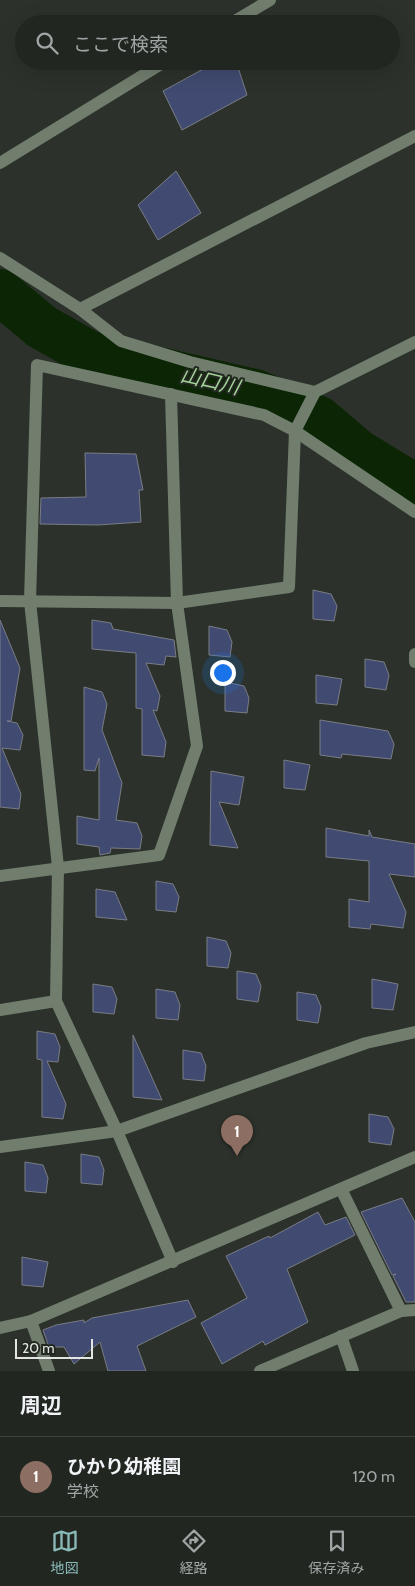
<!DOCTYPE html>
<html lang="ja">
<meta charset="utf-8">
<style>
:root{--surface:#212620;--page:#2d322d;--text:#f1f3f6;--muted:#a2a5a5;--line:#3e433e;--accent:#8bbbb9}
body{margin:0;font-family:Cabin,"Noto Sans JP",sans-serif;background:var(--page);color:var(--text)}
.scale{position:absolute;left:15px;bottom:12px;width:78px;box-sizing:border-box;padding-left:5px;border:2px solid #e2e5e1;border-top:0;font-size:14px;line-height:18px;white-space:nowrap;color:#e2e5e1;-webkit-text-stroke:4px #232821;paint-order:stroke}
.you{position:absolute;left:222px;top:672px;width:18px;height:18px;margin:-12px;border:4px solid #fff;border-radius:50%;background:#1a73e8;box-shadow:0 0 0 8px #1a73e833}
.badge{display:grid;place-items:center;width:32px;height:32px;border-radius:50%;background:var(--accent);color:#fff;font-size:16px;font-weight:700}
.pin{position:absolute;translate:-50% -41px;filter:drop-shadow(0 1px 2px #0008)}
.pin::after{content:'';position:absolute;top:26px;width:18px;height:15px;background:inherit;clip-path:polygon(0 0,100% 0,50% 100%)}
.list{margin:0;padding:0;list-style:none}
h2{display:flex;justify-content:space-between;align-items:center;height:65px;margin:0;padding:0 20px;font-size:21px}
h2 small{font-size:16px;font-weight:400;color:var(--muted)}
.list li{display:grid;grid-template-columns:32px 1fr auto;gap:15px;align-items:center;box-sizing:border-box;height:80px;padding:0 20px;border-top:1px solid var(--line)}
.list b{display:block;font-size:19px;white-space:nowrap}
.list p{margin:0;font-size:16px;white-space:nowrap;color:var(--muted)}
.list em{font-size:16px;font-style:normal;color:var(--muted)}
.icon{flex:none;width:28px;height:28px;fill:none;stroke:currentColor;stroke-width:2;stroke-linecap:round;stroke-linejoin:round}
.map{position:relative;flex:none;width:415px;height:1371px;overflow:hidden}
.search{position:absolute;background:var(--surface);box-shadow:0 5px 20px #0002;left:15px;right:15px;top:15px;height:55px;display:flex;align-items:center;gap:12px;box-sizing:border-box;padding:0 18px;border-radius:28px;color:var(--muted);font-size:19px}
.sheet{height:145px;background:var(--surface)}
nav{display:flex;justify-content:space-around;align-items:center;box-sizing:border-box;height:70px;border-top:1px solid var(--line);background:var(--surface);font-size:14px;color:var(--muted)}
nav a{display:grid;justify-items:center;gap:2px}
nav .on{color:var(--accent)}
.map>svg:first-child{display:block}
.lines{fill:none;stroke-linecap:round;stroke-linejoin:round}
.river{stroke:#0b2505;stroke-width:46}
.building{fill:#414b71;stroke:#797c85}
.minor{stroke:#717e6e;stroke-width:12}
.labels{text-anchor:middle;dominant-baseline:central;stroke-width:4;stroke-linejoin:round;paint-order:stroke}
.water-label{font-size:20px;font-style:italic;fill:#a2d197;stroke:#232821}
</style>
<div class="map">
<svg width="415" height="1371" viewBox="0 0 415 1371">
<rect width="100%" height="100%" fill="#2c322b"/>
<g class="lines">
<path class="river" d="M0 292 42 327 90 354 255 392 319 419 358 452 415 487"/>
</g>
<g class="building">
<path d="M218 61H236L247 95 182 130 163 91Z"/>
<path d="M176 171 201 213 158 240 138 205Z"/>
<path d="M85 453 136 454 143 490H139L141 522 98 525 40 524 41 498 86 497Z"/>
<path d="M313 590 331 594 337 606 334 621 313 619Z"/>
<path d="M0 620 20 668 11 721H7L17 723 23 735 20 750 2 748 21 794 19 809 0 807Z"/>
<path d="M92 620 111 623 113 629 174 640 176 657 166 656 164 665 146 663 160 696 157 711 153 710 166 742 164 757 142 755V709L136 708V653L92 649Z"/>
<path d="M209 626 227 630 232 642 230 657 209 655Z"/>
<path d="M365 659 384 662 389 675 386 690 365 687Z"/>
<path d="M316 675 342 679 337 705 316 703Z"/>
<path d="M225 682 244 686 249 698 247 713 225 711Z"/>
<path d="M84 687 102 692 107 704 102 730 122 783 116 820 137 823 142 836 140 849 111 848 110 853 100 855 99 847 77 844V816L99 820V758L95 771 84 770Z"/>
<path d="M320 720 388 731 394 744 391 759 342 754 341 758 320 755Z"/>
<path d="M284 760 310 765 305 790 284 788Z"/>
<path d="M211 771 244 777 239 805 219 802 238 848 210 845Z"/>
<path d="M326 828 369 836V830L372 837 415 844V877L389 874 406 912 403 928 371 924 370 929 349 927V899L369 902V861L326 857Z"/>
<path d="M156 881 173 884 179 897 176 912 156 910Z"/>
<path d="M96 889 115 892 127 920 96 917Z"/>
<path d="M207 937 226 941 231 953 228 968 207 966Z"/>
<path d="M237 971 256 974 261 986 258 1002 237 999Z"/>
<path d="M372 979 398 984 393 1010 372 1008Z"/>
<path d="M93 984 112 987 117 999 114 1014 93 1012Z"/>
<path d="M156 989 175 992 180 1005 178 1020 156 1018Z"/>
<path d="M297 992 316 995 321 1007 318 1023 297 1020Z"/>
<path d="M37 1031 55 1034 60 1047 58 1062 47 1061 66 1104 63 1119 42 1117V1060L37 1059Z"/>
<path d="M133 1035 162 1100 133 1097Z"/>
<path d="M183 1050 201 1053 206 1066 204 1081 183 1079Z"/>
<path d="M369 1114 388 1117 394 1129 391 1145 369 1142Z"/>
<path d="M81 1154 99 1157 104 1170 102 1185 81 1183Z"/>
<path d="M25 1162 43 1165 48 1178 46 1193 25 1191Z"/>
<path d="M402 1198 415 1222V1302H406L393 1276 396 1274 392 1275 361 1212Z"/>
<path d="M318 1212 325 1225 346 1217 355 1235 287 1269 308 1322 265 1345 263 1341 222 1364 201 1323 247 1298 226 1256 269 1236 270 1238Z"/>
<path d="M22 1257 48 1262 43 1287 22 1285Z"/>
<path d="M188 1300 196 1317 137 1346 146 1371H108L100 1342 74 1364 64 1347H49L43 1330 56 1325 84 1320V1323L92 1318Z"/>
</g>
<g class="lines">
<g class="minor">
<path d="M230 24 270 0"/>
<path d="M0 163 166 61"/>
<path d="M0 258 80 309 121 341 190 362 315 392"/>
<path d="M80 309 415 136"/>
<path d="M0 601 177 603 289 587 295 431 315 392 415 342"/>
<path d="M415 654V662"/>
<path d="M0 876 159 855 197 746 177 603 171 394"/>
<path d="M0 1010 56 1001"/>
<path d="M0 1147 117 1131 366 1043 415 1032"/>
<path d="M341 1189 401 1311"/>
<path d="M173 1262 117 1131 56 1001 58 867 30 601 37 365 264 415 295 431 415 512"/>
<path d="M31 1321 49 1371"/>
<path d="M0 1328 31 1321 415 1157"/>
<path d="M341 1336 353 1371"/>
<path d="M260 1371 401 1311 415 1310"/>
</g>
</g>
<g class="labels">
<g class="water-label">
<text transform="translate(210 381) rotate(13)">山口川</text>
</g>
</g>
</svg>
<div class="scale">20 m</div>
<div class="you"></div>
<div class="pin badge" style="left:237px;top:1156px;background:#8d6e63">1</div>
<div class="search"><svg class="icon" aria-label="search" viewBox="0 0 24 24"><circle cx="10" cy="10" r="6"/><path d="M15 15l6 6"/></svg>ここで検索</div>
</div>
<section class="sheet">
<h2>周辺<small></small></h2>
<ul class="list">
<li><span class="badge" style="background:#8d6e63">1</span><div><b>ひかり幼稚園</b><p>学校</p></div><em>120 m</em></li>
</ul>
</section>
<nav>
<a class="on"><svg class="icon" aria-label="map" viewBox="0 0 24 24"><path d="M3 6l6-2 6 2 6-2v14l-6 2-6-2-6 2zM9 4v14M15 6v14"/></svg>地図</a>
<a><svg class="icon" aria-label="directions" viewBox="0 0 24 24"><path d="M12 3l9 9-9 9-9-9zM9 14v-3h6M13 9l2 2-2 2"/></svg>経路</a>
<a><svg class="icon" aria-label="saved" viewBox="0 0 24 24"><path d="M7 4h10v16l-5-4-5 4z"/></svg>保存済み</a>
</nav>
